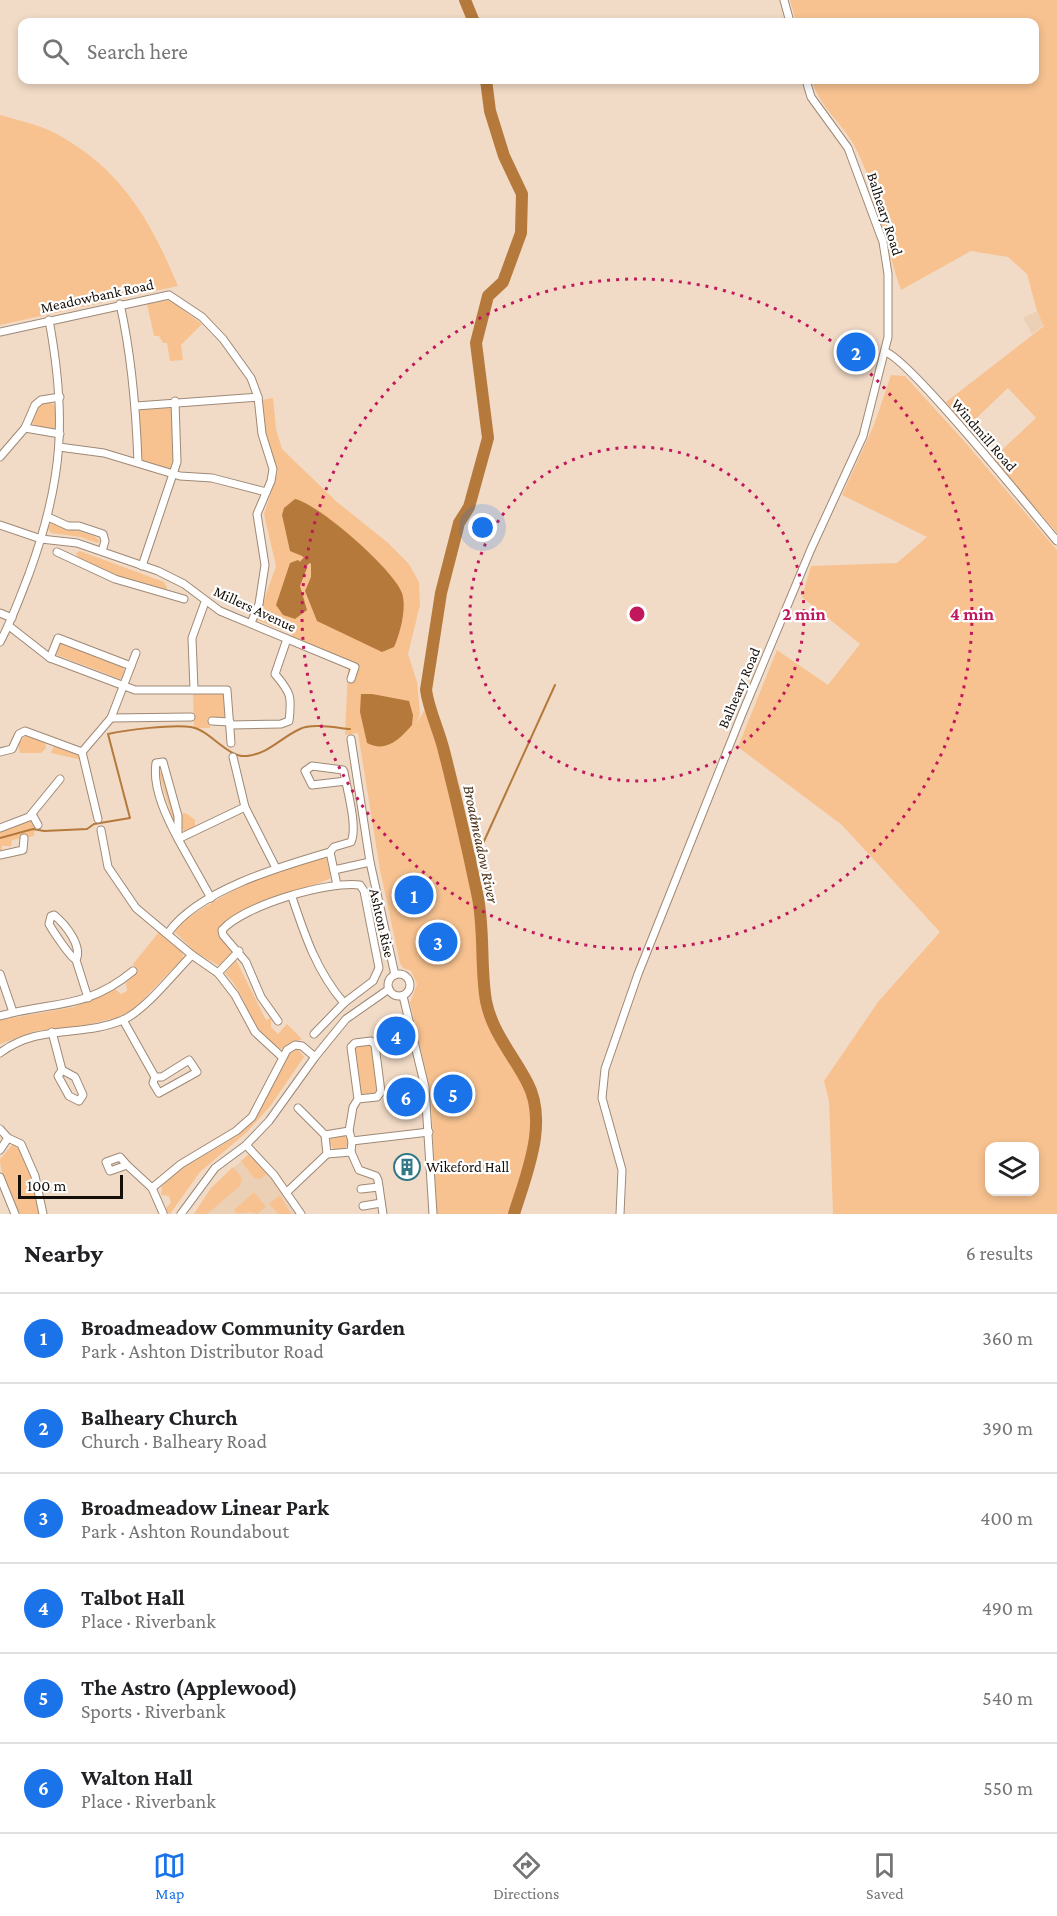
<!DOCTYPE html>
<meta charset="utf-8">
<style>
:root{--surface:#fff;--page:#f6f6f6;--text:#202124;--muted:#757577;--line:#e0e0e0;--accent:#1a73e8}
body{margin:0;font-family:"Crimson Pro",serif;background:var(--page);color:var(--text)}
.controls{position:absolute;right:18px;bottom:18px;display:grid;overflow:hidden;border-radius:12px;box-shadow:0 3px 9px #0003}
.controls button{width:54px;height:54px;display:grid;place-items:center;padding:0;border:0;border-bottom:2px solid var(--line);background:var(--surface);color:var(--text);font:30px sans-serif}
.scale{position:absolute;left:18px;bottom:15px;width:105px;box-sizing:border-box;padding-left:6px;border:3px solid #160f08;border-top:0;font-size:16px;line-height:21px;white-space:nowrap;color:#160f08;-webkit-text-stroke:4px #fff;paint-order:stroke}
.you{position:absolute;left:483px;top:528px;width:21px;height:21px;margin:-15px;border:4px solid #fff;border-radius:50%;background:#1a73e8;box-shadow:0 0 0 9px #1a73e833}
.badge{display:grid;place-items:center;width:39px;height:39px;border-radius:50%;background:var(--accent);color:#fff;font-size:20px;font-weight:700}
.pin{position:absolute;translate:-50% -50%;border:3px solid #fff;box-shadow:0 2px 6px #0006}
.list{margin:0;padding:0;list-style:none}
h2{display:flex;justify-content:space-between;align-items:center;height:78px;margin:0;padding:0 24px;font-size:26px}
h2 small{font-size:20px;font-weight:400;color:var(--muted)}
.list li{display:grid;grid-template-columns:39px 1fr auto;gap:18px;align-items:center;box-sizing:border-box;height:90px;padding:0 24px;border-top:2px solid var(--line)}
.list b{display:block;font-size:22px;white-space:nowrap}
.list p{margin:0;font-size:20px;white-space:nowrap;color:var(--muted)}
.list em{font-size:20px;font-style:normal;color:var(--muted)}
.icon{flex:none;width:33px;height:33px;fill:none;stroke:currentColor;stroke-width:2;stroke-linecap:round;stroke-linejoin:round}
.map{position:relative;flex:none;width:1057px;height:1214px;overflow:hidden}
.search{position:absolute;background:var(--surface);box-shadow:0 3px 9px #0003;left:18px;right:18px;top:18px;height:66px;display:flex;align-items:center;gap:15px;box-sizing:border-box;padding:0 21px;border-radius:12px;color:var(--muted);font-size:22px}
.sheet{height:618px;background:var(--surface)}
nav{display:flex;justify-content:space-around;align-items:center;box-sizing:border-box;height:84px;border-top:2px solid var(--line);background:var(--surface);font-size:16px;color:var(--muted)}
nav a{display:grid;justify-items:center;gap:3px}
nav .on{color:var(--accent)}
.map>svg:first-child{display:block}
.built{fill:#ecd0b6}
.green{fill:#f7c290;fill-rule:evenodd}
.water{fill:#b5793b}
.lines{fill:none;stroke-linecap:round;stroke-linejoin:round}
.stream{stroke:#b5793b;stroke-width:2}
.canal{stroke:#b5793b;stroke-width:8}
.river{stroke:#b5793b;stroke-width:12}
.minor-casing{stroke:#9e8976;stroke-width:9}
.minor{stroke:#fff;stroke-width:7}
.ring{fill:none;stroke:#c2185b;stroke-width:3;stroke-dasharray:3 6}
.labels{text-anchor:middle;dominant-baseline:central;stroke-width:4.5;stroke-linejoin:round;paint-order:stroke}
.street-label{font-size:15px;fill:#160f08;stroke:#fff}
.poi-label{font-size:15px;fill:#160f08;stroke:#fff;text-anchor:start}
.water-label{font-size:16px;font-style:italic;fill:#472d12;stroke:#fff}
.centre{fill:#c2185b;stroke:#fff;stroke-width:3}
.ring-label{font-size:18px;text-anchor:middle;font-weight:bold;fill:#c2185b;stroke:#fff;stroke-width:4.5;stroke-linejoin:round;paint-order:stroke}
</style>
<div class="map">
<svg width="1057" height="1214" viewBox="0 0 1057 1214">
<rect width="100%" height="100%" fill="#f1dbc7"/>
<g class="built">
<path d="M1037 311 1044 325 1032 334 1023 318Z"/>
<path d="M249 1154 275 1182 296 1214H194L211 1188Z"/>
</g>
<g class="green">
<path d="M790 0H1057V533L992 459 1036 418 1008 388 966 428 946 402 1044 326 1037 311 1027 274 1008 257 971 251 901 290C884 243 878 189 854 145 841 122 818 105 812 80H1034V22H796Z"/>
<path d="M0 115C17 120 37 124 53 132 120 167 150 219 178 286L0 325Z"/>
<path d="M170 300 202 324 181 345 183 360 170 361 167 343H163L159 336H154L147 304Z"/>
<path d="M891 375 905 376 964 441 1057 550V1214H833L829 1101 824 1081 878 1002 940 932 842 825 738 747 777 650 828 685 860 644 802 597 811 566 897 563 927 537 842 495 874 425ZM1034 1146V1192H990V1146Z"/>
<path d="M273 398 276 429 282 449 337 502 387 542 409 564 419 582 420 605 408 654 417 682 420 714 417 723 428 704 447 755 478 896 486 1000 492 1023 531 1091 536 1128 533 1156 514 1214H436L431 1094 410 1003 417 984 411 971 403 968 400 963 380 870 358 733 345 735 348 669 289 643 292 634 257 620 276 566 264 514 278 472 263 433 262 400Z"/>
<path d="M47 401 56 406V428C48 431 37 428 31 422L37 407Z"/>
<path d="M169 406 172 410 174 455 170 469 142 460 139 413 141 409Z"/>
<path d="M51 522 94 536 100 541 97 543 80 537 51 533 48 529Z"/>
<path d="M80 551 164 582 167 588 165 590 118 578 79 560 76 553Z"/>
<path d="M62 643 124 667V677L120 679 57 655 58 645Z"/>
<path d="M193 692H223L226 695 227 717 210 718V728H194Z"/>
<path d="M26 735 45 741 46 748 41 753H20L18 744Z"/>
<path d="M54 746 79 755 82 760 51 753Z"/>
<path d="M164 772 176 815 174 824 159 773Z"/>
<path d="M186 813 195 820V827L186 832 181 829V814Z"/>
<path d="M31 821 35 826 34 836 12 840 11 846H2V852H0V832Z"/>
<path d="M326 857 331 878C291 896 259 899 222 927L234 952 220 966 196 953 174 931 175 927C222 893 270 870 326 857Z"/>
<path d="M159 932 182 951 183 958 133 1010 119 1017 86 1025 36 1031 0 1044V1020L74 1007 115 989 121 994 127 991 126 983 136 973 133 964Z"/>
<path d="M236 960 266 1020 271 1018V1027L278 1034 287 1024 302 1039 281 1049C249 1034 249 996 225 973Z"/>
<path d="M370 1043 373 1045 378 1090 376 1093 362 1095 360 1094 355 1049 356 1045Z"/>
<path d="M298 1049 304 1057 271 1105 247 1132 200 1172 170 1214 167 1213 166 1208 171 1203 169 1196 161 1195 162 1186C190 1155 232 1148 255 1118 267 1103 280 1052 298 1049Z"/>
<circle cx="339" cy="1142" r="9"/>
<path d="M13 1144C29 1152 36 1197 40 1214H19C14 1195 0 1177 0 1159Z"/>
<path d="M249 1154 267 1174 261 1179 254 1178 241 1161Z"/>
<path d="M233 1167 242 1178 240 1186 207 1214H194L211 1188Z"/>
<path d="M254 1192 266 1207 257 1214 251 1212 237 1214 234 1210Z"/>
<path d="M280 1195 291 1214H278L269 1204Z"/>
</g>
<g class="water">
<path d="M295 499C319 504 394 570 402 593 407 608 400 634 394 647L382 652 317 621 305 591 311 577V564L302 556 290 551 282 515 284 508Z"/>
<path d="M298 560 307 568 300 586 307 610 295 619 283 615 276 605 290 563Z"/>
<path d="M361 694H372L409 701 413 715 412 725C400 739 386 753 367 743L360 712Z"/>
</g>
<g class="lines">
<g class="stream">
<path d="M0 838 33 829 44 831 87 829 94 824 130 818 108 734C127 730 172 724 191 727 210 730 227 758 247 756 270 753 280 738 300 729 312 723 337 728 350 729"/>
<path d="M471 864 480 850 555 685"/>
</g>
<path class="canal" d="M304 563 307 560"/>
<g class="river">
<path d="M465 0 474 22"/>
<path d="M486 80 490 111 504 156 522 194 521 233 503 282 488 296 476 343 488 438 469 507 459 523 441 593 426 690C429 711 439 730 444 751 456 798 467 845 477 893 485 928 480 966 486 1001 492 1032 513 1055 527 1082 549 1122 526 1175 514 1214"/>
</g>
<defs>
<g id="minor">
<path d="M784 0 790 22"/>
<path d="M120 304C132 357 136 408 138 462"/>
<path d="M0 332 169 295 202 317 223 339 251 378 258 397 262 434 273 469 271 481 257 514 265 565 259 604 251 623"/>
<path d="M885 352C907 356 1034 514 1057 541"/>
<path d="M136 406 258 397"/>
<path d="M25 428 60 434"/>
<path d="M59 447 104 453 180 476 212 478 266 492"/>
<path d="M0 457 25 428 35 405 41 400 60 397"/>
<path d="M48 517 68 526H79L103 534 105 541 102 551"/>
<path d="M0 525 41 539 77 543 158 571 184 584 220 611 355 667 351 679"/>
<path d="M57 552 115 579 184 599"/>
<path d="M142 566 177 462 175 401"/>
<path d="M0 613 12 618"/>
<path d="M9 626 50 658 135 690H227L231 743"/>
<path d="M0 642C12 620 20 597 29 574 63 481 67 417 49 320"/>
<path d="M50 658 58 638 131 666 111 718 82 752 98 819"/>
<path d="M131 666 136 653"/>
<path d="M194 689 192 638 205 602"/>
<path d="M111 718 191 717"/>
<path d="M212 721 230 722"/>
<path d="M230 725 281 724 289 721C292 696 291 693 275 674L287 639"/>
<path d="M351 739 370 862 395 975"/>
<path d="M0 752 12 749 19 734 25 731 82 752"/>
<path d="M233 757 245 807 276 868"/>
<path d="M32 814 38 825"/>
<path d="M0 828 29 817 60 779"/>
<path d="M101 830 108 867 136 908 192 955 218 973 235 995 255 1032 282 1057"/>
<path d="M330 852 337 885"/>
<path d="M0 855 23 850 24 838"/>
<path d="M334 870 370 862"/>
<path d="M292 897C305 936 317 972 344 1003"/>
<path d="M211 898 178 839V816L163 762 156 763C152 788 167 818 178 839L245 807"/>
<path d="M168 933C198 890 282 866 330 852L334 847 351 842C358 827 347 790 344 772L343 770 312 766 305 771 312 785 346 781"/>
<path d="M76 960C83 946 65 924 54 915L51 916 49 924C53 931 70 957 76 960L88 998"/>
<path d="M218 973 239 951"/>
<circle cx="399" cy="985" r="11"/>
<path d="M0 974 13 1012"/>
<path d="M403 996 425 1087 433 1214"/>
<path d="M0 1016C53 1001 86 1010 133 971"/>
<path d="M123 1020 155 1077 153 1083 159 1093 197 1072 189 1060 162 1077H155"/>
<path d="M278 1021 261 997 246 962 223 935 222 930C245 905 327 881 360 885L364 891 379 968 373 981 344 1003 314 1034"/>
<path d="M52 1032 62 1070 75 1077 83 1095 79 1101 69 1096 58 1076 62 1070"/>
<path d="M0 1053C40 1023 83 1038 125 1019 147 1008 174 973 192 955"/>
<path d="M298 1108 325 1135"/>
<path d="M0 1129 8 1138 21 1144 35 1176 43 1214"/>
<path d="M349 1131 353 1107 358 1099 351 1047 355 1043 371 1041 375 1045 381 1092 377 1097 358 1099"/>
<path d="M349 1131 352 1141 351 1152 327 1154 325 1135Z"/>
<path d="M352 1141 429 1132"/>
<path d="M246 1145 274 1175 301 1214"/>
<path d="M0 1150 8 1138"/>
<path d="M351 1152 359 1170 376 1176 378 1180 383 1214"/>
<path d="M127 1165 120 1157 106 1162 110 1171 127 1165 152 1188 163 1213"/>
<path d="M0 1177 15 1214"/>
<path d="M152 1188 181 1164 236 1131 252 1117 287 1050 295 1045 302 1046 315 1057"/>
<path d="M361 1189 379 1187"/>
<path d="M287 1192 327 1154"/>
<path d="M363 1206 381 1203"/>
<path d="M181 1214 215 1168 246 1145 269 1121 315 1057 346 1019 389 989"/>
<path d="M620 1214 622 1170 602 1098 605 1069 638 974 742 714 811 549 863 436 888 337V274L883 242 848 148 811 97 806 80"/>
</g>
</defs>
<use href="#minor" class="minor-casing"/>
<use href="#minor" class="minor"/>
</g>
<g class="ring">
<circle cx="637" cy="614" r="167"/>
<circle cx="637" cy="614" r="335"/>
</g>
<defs>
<symbol id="building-ring" viewBox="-11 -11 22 22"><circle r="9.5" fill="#fff" stroke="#337887" stroke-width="1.5"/><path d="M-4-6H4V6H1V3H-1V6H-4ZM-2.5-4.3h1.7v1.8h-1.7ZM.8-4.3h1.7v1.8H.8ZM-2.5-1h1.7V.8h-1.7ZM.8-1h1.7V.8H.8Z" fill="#337887"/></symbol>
</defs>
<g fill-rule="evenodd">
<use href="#building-ring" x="392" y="1152" width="30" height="30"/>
</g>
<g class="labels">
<g class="street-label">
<text transform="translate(885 214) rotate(72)">Balheary Road</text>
<text transform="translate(97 296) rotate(-12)">Meadowbank Road</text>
<text transform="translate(984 435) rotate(49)">Windmill Road</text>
<text transform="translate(255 609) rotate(25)">Millers Avenue</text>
<text transform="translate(739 688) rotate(-67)">Balheary Road</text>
<text transform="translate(382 923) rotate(77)">Ashton Rise</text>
</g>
<g class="poi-label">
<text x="426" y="1167">Wikeford Hall</text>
</g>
<g class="water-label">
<text transform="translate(481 844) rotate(78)">Broadmeadow River</text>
</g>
</g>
<circle cx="637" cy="614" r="9" class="centre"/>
<g class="ring-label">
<text x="804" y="620">2 min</text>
<text x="972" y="620">4 min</text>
</g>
</svg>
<div class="controls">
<button><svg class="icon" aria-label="layers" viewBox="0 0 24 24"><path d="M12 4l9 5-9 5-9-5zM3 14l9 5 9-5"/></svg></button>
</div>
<div class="scale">100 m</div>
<div class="you"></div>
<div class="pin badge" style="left:414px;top:895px">1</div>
<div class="pin badge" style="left:856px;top:352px">2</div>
<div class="pin badge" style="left:438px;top:942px">3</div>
<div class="pin badge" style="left:396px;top:1036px">4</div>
<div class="pin badge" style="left:453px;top:1094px">5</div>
<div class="pin badge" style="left:406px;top:1097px">6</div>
<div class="search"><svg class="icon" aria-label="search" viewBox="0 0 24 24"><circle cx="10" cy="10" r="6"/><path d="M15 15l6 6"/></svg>Search here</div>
</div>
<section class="sheet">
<h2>Nearby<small>6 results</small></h2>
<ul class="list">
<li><span class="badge">1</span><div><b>Broadmeadow Community Garden</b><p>Park · Ashton Distributor Road</p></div><em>360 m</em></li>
<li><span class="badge">2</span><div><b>Balheary Church</b><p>Church · Balheary Road</p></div><em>390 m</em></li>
<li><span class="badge">3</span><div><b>Broadmeadow Linear Park</b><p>Park · Ashton Roundabout</p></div><em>400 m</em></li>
<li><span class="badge">4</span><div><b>Talbot Hall</b><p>Place · Riverbank</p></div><em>490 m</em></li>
<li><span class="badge">5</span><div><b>The Astro (Applewood)</b><p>Sports · Riverbank</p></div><em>540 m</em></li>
<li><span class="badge">6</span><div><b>Walton Hall</b><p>Place · Riverbank</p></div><em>550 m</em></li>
</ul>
</section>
<nav>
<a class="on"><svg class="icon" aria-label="map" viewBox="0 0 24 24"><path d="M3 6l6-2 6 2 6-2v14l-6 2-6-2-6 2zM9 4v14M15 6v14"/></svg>Map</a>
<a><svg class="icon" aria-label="directions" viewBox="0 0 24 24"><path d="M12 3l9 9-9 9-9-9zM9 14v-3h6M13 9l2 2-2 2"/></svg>Directions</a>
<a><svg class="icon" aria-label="saved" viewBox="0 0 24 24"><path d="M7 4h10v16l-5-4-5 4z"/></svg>Saved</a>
</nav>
